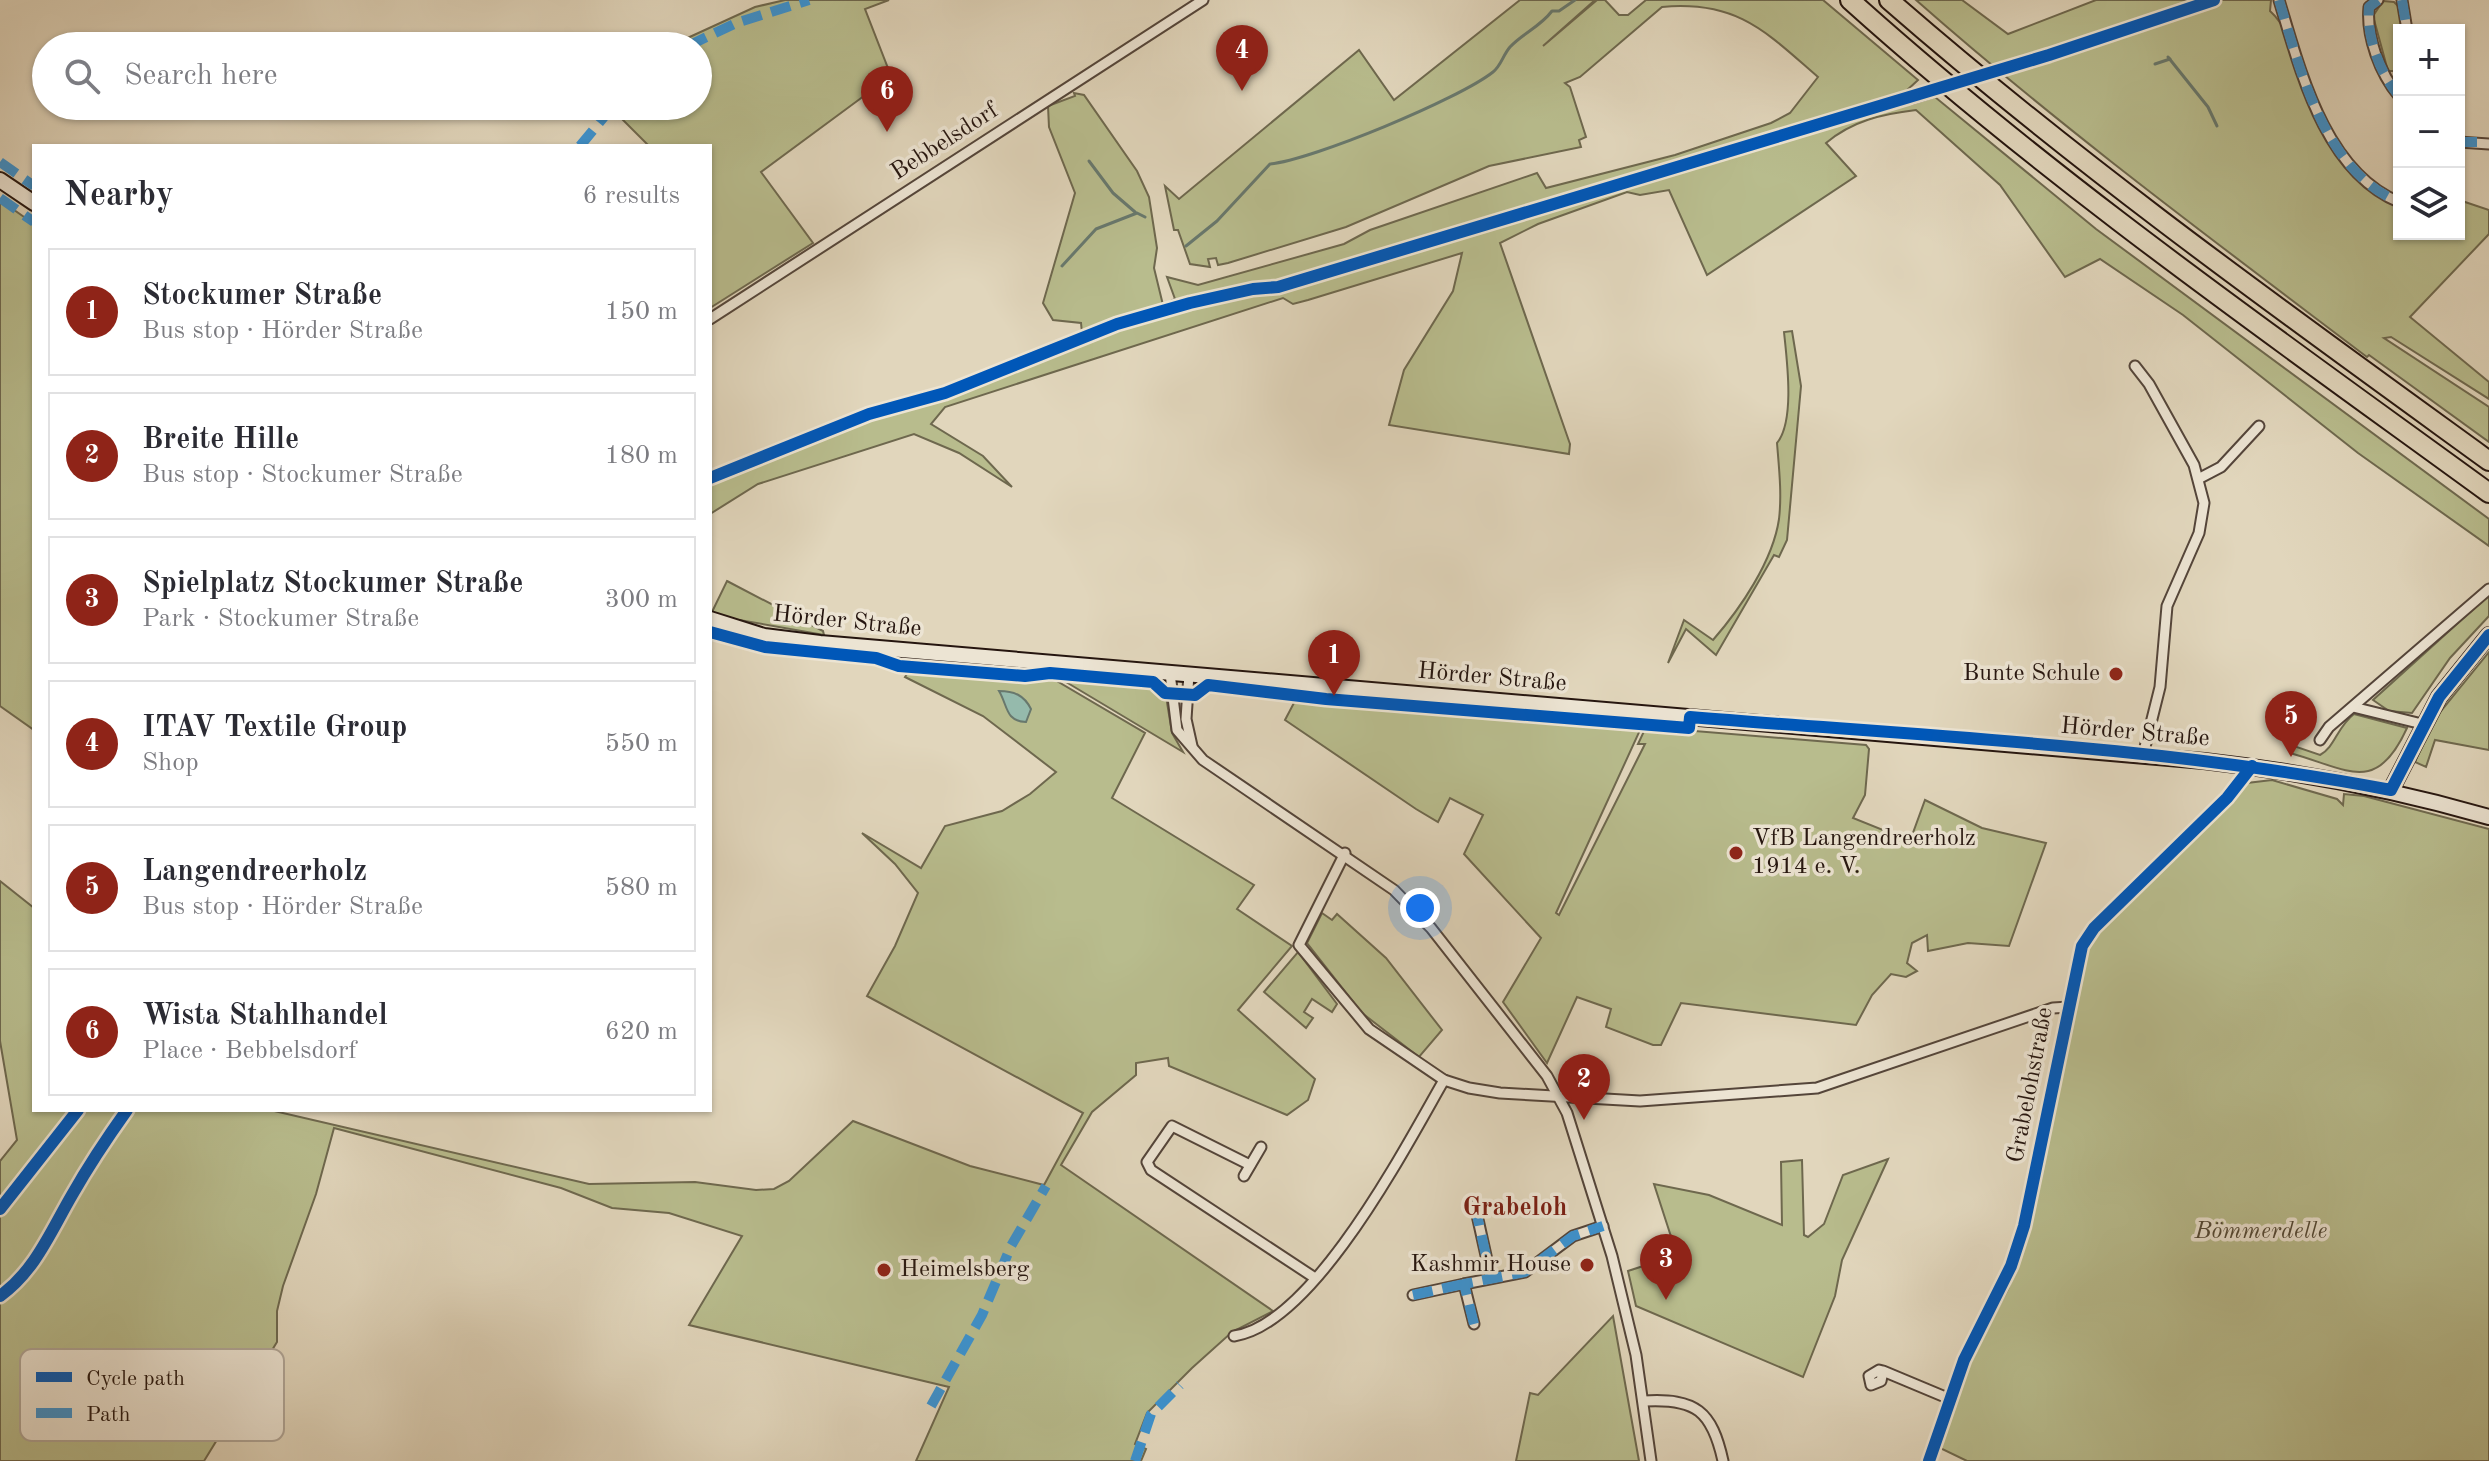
<!DOCTYPE html>
<meta charset="utf-8">
<style>
:root{--surface:#fff;--page:#f7f7f7;--text:#2b2b33;--muted:#7c7c81;--line:#e1e1e2;--accent:#8f2418}
body{margin:0;font-family:"Old Standard TT",serif;background:var(--page);color:var(--text)}
.controls{position:absolute;right:24px;top:24px;display:grid;overflow:hidden;border-radius:0px;box-shadow:0 2px 6px #0004}
.controls button{width:72px;height:72px;display:grid;place-items:center;padding:0;border:0;border-bottom:2px solid var(--line);background:var(--surface);color:var(--text);font:40px sans-serif}
.you{position:absolute;left:1420px;top:908px;width:28px;height:28px;margin:-20px;border:6px solid #fff;border-radius:50%;background:#1a73e8;box-shadow:0 0 0 12px #1a73e833}
.badge{display:grid;place-items:center;width:52px;height:52px;border-radius:50%;background:var(--accent);color:#fff;font-size:26px;font-weight:700}
.pin{position:absolute;translate:-50% -66px;filter:drop-shadow(0 2px 4px #0008)}
.pin::after{content:'';position:absolute;top:42px;width:28px;height:24px;background:inherit;clip-path:polygon(0 0,100% 0,50% 100%)}
.list{margin:0;padding:0;list-style:none}
h2{display:flex;justify-content:space-between;align-items:center;height:104px;margin:0;padding:0 32px;font-size:34px}
h2 small{font-size:26px;font-weight:400;color:var(--muted)}
.list li{display:grid;grid-template-columns:52px 1fr auto;gap:24px;align-items:center;box-sizing:border-box;height:128px;margin:0 16px 16px;padding:0 16px;border:2px solid var(--line);border-radius:0px}
.list b{display:block;font-size:30px;white-space:nowrap}
.list p{margin:0;font-size:26px;white-space:nowrap;color:var(--muted)}
.list em{font-size:26px;font-style:normal;color:var(--muted)}
.icon{flex:none;width:44px;height:44px;fill:none;stroke:currentColor;stroke-width:2;stroke-linecap:round;stroke-linejoin:round}
.map{position:relative;flex:none;width:2489px;height:1461px;overflow:hidden}
.search{position:absolute;background:var(--surface);box-shadow:0 2px 6px #0004;left:32px;top:32px;width:680px;height:88px;display:flex;align-items:center;gap:20px;box-sizing:border-box;padding:0 28px;border-radius:44px;color:var(--muted);font-size:30px}
.panel{position:absolute;background:var(--surface);box-shadow:0 2px 6px #0004;left:32px;top:144px;width:680px;height:968px;border-radius:0px}
.map>svg:first-child{display:block}
.green{fill:#b8bc8d;stroke:#6e684e;stroke-width:2}
.water{fill:#95baac;stroke:#68786d;stroke-width:2}
.lines{fill:none;stroke-linecap:round;stroke-linejoin:round}
.stream{stroke:#68786d;stroke-width:3}
.street-casing{stroke:#54453a;stroke-width:13}
.secondary-casing{stroke:#25150f;stroke-width:18}
.highway-casing{stroke:#25150f;stroke-width:22}
.street{stroke:#ece4d3;stroke-width:9}
.secondary{stroke:#ece4d3;stroke-width:14}
.highway{stroke:#e1d6bc;stroke-width:18}
.quiet{stroke:#3b93d2;stroke-width:10;stroke-dasharray:20 10;stroke-linecap:butt}
.cycleway-casing{stroke:#ece4d3;stroke-width:17}
.cycleway{stroke:#0057b8;stroke-width:12}
.poi-dot{fill:#8f2418;stroke:#ece4d3;stroke-width:3}
.labels{text-anchor:middle;dominant-baseline:central;stroke-width:7;stroke-linejoin:round;paint-order:stroke}
.street-label{font-size:24px;fill:#25150f;stroke:#ece4d3}
.poi-label{font-size:24px;fill:#25150f;stroke:#ece4d3;text-anchor:end}
.park-label{font-size:24px;font-style:italic;fill:#514735;stroke:#ece4d3}
.neighbourhood-label{font-size:26px;font-weight:bold;fill:#7a1f14;stroke:#ece4d3}
.key{fill:#ece4d3;stroke:#b0a698;stroke-width:2}
.key-label{font-size:22px;fill:#25150f}
</style>
<div class="map">
<svg width="2489" height="1461" viewBox="0 0 2489 1461">
<rect width="100%" height="100%" fill="#e1d6bc"/>
<filter id="stains"><feTurbulence type="fractalNoise" baseFrequency=".0025" numOctaves="4"/><feColorMatrix values="0 0 0 0 .2 0 0 0 0 .09 0 0 0 0 .02 0 0 0 .5 -.17"/></filter>
<radialGradient id="worn" r=".72"><stop offset=".6" stop-color="#630" stop-opacity="0"/><stop offset="1" stop-color="#630" stop-opacity=".3"/></radialGradient>
<g class="green">
<path d="M785 0H889L865 9 891 76 761 172 813 243 710 308V146H649L609 106H698V46H670L755 7Z"/>
<path d="M1520 0H1595L1543 46 1597 0H1605L1619 15H1628L1646 0H1823L1918 80 1904 93 1912 104 1935 97 2096 229 2489 519V546L2358 453 2183 315 2100 259 2065 277 2000 185 1916 110C1882 114 1852 121 1826 143L1856 176 1707 275 1669 190 1640 195 1627 192 1538 224 1500 243 1570 444 1569 454 1389 425 1404 370 1453 291 1462 253 1308 300 1293 304 1283 298 945 407 931 424 983 456 1012 487 959 453 914 434 758 484 710 514V472L865 409 940 388 1082 333 1081 323 1053 320 1043 303 1075 193 1049 127 1048 106 1075 96 1074 93 1084 95 1137 171 1149 197 1157 248 1154 268 1163 305 1175 299 1167 277 1198 285 1344 244 1370 230 1537 173 1546 188 1675 155 1771 123 1790 113 1818 77C1767 33 1738 0 1662 7L1580 77 1565 83 1570 87 1586 137 1579 140 1581 147 1489 166 1346 227 1228 263 1218 265 1216 258 1208 259 1210 267 1190 264 1178 230H1174L1165 186 1179 199 1359 50 1394 100Z"/>
<path d="M1916 0H1962L2008 34 2096 0H2271L2270 11C2298 36 2298 84 2315 117 2335 155 2367 178 2399 206V234H2459V200L2489 210V234L2410 317 2489 382V399L2391 337 2384 338 2489 407V442L2369 355 2367 357C2214 241 2060 127 1916 0Z"/>
<path d="M2383 1 2394 2 2403 11 2397 71H2388L2373 16Z"/>
<path d="M0 200 34 224V730L0 706Z"/>
<path d="M1792 331 1801 386 1787 540 1779 557 1774 555 1716 655 1686 629 1668 663 1684 620 1713 640C1740 609 1773 561 1779 519 1782 494 1779 468 1777 443 1795 421 1787 361 1784 332Z"/>
<path d="M727 581 823 631 824 635 740 620 738 624 711 614Z"/>
<path d="M2489 595V616L2450 658 2412 713 2389 711 2373 700Z"/>
<path d="M2489 652V750L2435 740 2426 767 2415 762 2432 722Z"/>
<path d="M909 671 1055 680 1145 733 1112 798 1254 885 1237 909 1292 946 1238 1010 1315 1079 1308 1100 1287 1115 1169 1066 1168 1058 1136 1063V1075L1092 1112 1061 1165 1273 1311 1232 1332 1192 1368 1147 1413 1135 1444 1146 1449 1141 1461H916L949 1387 689 1325 742 1236 669 1213 612 1208 561 1188 334 1128 316 1194 283 1286 277 1311V1342L204 1461H0V1301L19 1289 90 1169 131 1110H270L589 1184 695 1182 756 1190 774 1189 789 1181 853 1121 970 1166 1044 1185 1083 1113 867 996 895 946 918 893 895 864 862 833 921 868 945 826 1002 811 1030 794 1056 772 983 716 905 677Z"/>
<path d="M1056 676 1155 685 1163 697 1166 696 1172 733 1183 752Z"/>
<path d="M1296 699 1641 728 1556 913 1559 915 1645 744H1638L1646 727 1866 745 1869 749 1865 795 1853 818 1910 841 1925 800 1982 828 2046 843 2009 946 1968 943 1928 951 1927 935 1912 943 1907 963 1917 971 1906 977 1891 974 1872 995 1856 1025 1681 1003 1661 1045H1653L1606 1027 1611 1009 1577 997 1547 1063 1503 1002 1541 938 1464 854 1483 815 1450 798 1438 822 1416 809 1285 720Z"/>
<path d="M2354 714 2407 728C2376 796 2348 769 2290 753L2291 745 2320 755C2335 747 2337 727 2354 714Z"/>
<path d="M2272 780 2337 799 2343 805 2344 794 2364 796 2489 829V1461H1967L1938 1447 1971 1358 2008 1289 2021 1255 2083 958 2104 922 2247 783Z"/>
<path d="M0 881 34 908V1110H123C112 1125 100 1140 90 1156 68 1193 36 1270 0 1291V1161L17 1140 0 1041Z"/>
<path d="M1322 913 1332 920 1337 914 1386 958 1442 1030 1419 1057 1362 1013 1307 943Z"/>
<path d="M1298 952 1337 1004 1332 1012 1312 999 1304 1012 1313 1018 1306 1028 1264 992Z"/>
<path d="M1888 1159 1842 1260 1835 1296 1803 1377 1636 1306 1628 1271 1677 1255 1654 1184 1709 1195 1782 1225 1781 1162 1802 1160 1804 1235 1808 1237 1824 1224 1843 1175Z"/>
<path d="M1613 1316 1639 1461H1516L1530 1393 1538 1395Z"/>
</g>
<path class="water" d="M999 691C1014 691 1024 695 1031 709L1026 722C1005 721 1008 706 999 691Z"/>
<g class="lines">
<g class="stream">
<path d="M2168 57 2208 107 2217 126"/>
<path d="M2155 64 2170 59"/>
<path d="M1089 161 1113 193 1135 212"/>
<path d="M1186 246 1217 221 1270 164C1312 160 1459 99 1493 72 1501 66 1503 55 1510 47 1523 33 1540 27 1552 11H1559L1575 0"/>
<path d="M1062 266 1096 229 1137 213 1145 217"/>
</g>
<defs>
<g id="street">
<path d="M2279 0C2300 69 2324 171 2399 202"/>
<path d="M2378 0 2369 7C2366 36 2380 74 2399 96"/>
<path d="M2402 0 2407 30"/>
<path d="M2459 142 2489 144"/>
<path d="M710 319 1203 0"/>
<path d="M2135 366 2149 384 2194 465 2204 503 2199 533 2167 606 2160 687 2143 755"/>
<path d="M2200 478 2221 467 2259 426"/>
<path d="M1170 673 1177 730 1203 760 1394 890 1431 928 1547 1076 1567 1113 1612 1256 1636 1355 1651 1461"/>
<path d="M1189 674 1186 719 1192 746"/>
<path d="M2353 707 2422 724"/>
<path d="M2320 740 2329 727 2489 589"/>
<path d="M1345 853 1299 945 1369 1029 1444 1080 1469 1088 1500 1093 1640 1101 1817 1088 2053 1008 2069 1007"/>
<path d="M1250 1165 1172 1126 1147 1162 1151 1170 1315 1278"/>
<path d="M1244 1176 1261 1147"/>
<path d="M1475 1206 1491 1278"/>
<path d="M1413 1295 1464 1284"/>
<path d="M1474 1324 1464 1284 1525 1272 1573 1236 1603 1226"/>
<path d="M1234 1336C1314 1324 1406 1146 1444 1080"/>
<path d="M1883 1371 1881 1381 1871 1385 1869 1376 1879 1370 1883 1371 1950 1399"/>
<path d="M1644 1401C1696 1398 1712 1411 1723 1461"/>
<path d="M1929 1461 1964 1360 2011 1266 2024 1226 2082 946 2094 928 2227 798 2252 766"/>
</g>
<g id="secondary">
<path d="M0 180 34 203"/>
<path d="M710 619 764 636 820 643 2204 761C2301 772 2395 790 2489 817"/>
<path d="M2391 790 2439 697 2489 635"/>
</g>
<g id="highway">
<path d="M1850 0C2050 180 2272 335 2489 493"/>
<path d="M1889 0C2079 166 2285 313 2489 461"/>
</g>
</defs>
<use href="#street" class="street-casing"/>
<use href="#secondary" class="secondary-casing"/>
<use href="#highway" class="highway-casing"/>
<use href="#street" class="street"/>
<use href="#secondary" class="secondary"/>
<use href="#highway" class="highway"/>
<g class="quiet">
<path d="M2279 0C2300 69 2324 171 2399 202"/>
<path d="M2378 0 2369 7C2366 36 2380 74 2399 96"/>
<path d="M2402 0 2407 30"/>
<path d="M688 46 736 23 809 0"/>
<path d="M2459 142H2477"/>
<path d="M580 146 613 106"/>
<path d="M0 162 34 186"/>
<path d="M0 198 34 222"/>
<path d="M1475 1206 1491 1278"/>
<path d="M1413 1295 1464 1284"/>
<path d="M1474 1324 1464 1284 1525 1272 1573 1236 1603 1226"/>
<path d="M931 1406 982 1315 1011 1246 1046 1186"/>
<path d="M1135 1461 1151 1414 1180 1385"/>
</g>
<defs>
<g id="cycleway">
<path d="M710 478 869 414 945 393 1117 324 1190 303 1253 289 1278 287 2049 55 2214 0"/>
<path d="M710 632 765 647 876 658 899 666 1025 676 1050 673 1153 682 1165 693 1195 695 1208 685 1326 699 1689 728 1690 717C1923 736 2161 746 2391 790L2439 697 2489 635"/>
<path d="M0 1209 78 1110"/>
<path d="M0 1296C35 1271 51 1231 72 1195 89 1165 107 1138 127 1110"/>
<path d="M1929 1461 1964 1360 2011 1266 2024 1226 2082 946 2094 928 2227 798 2252 766"/>
</g>
</defs>
<use href="#cycleway" class="cycleway-casing"/>
<use href="#cycleway" class="cycleway"/>
</g>
<g class="poi-dot">
<circle cx="2116" cy="674" r="8"/>
<circle cx="1736" cy="853" r="8"/>
<circle cx="1587" cy="1265" r="8"/>
<circle cx="884" cy="1270" r="8"/>
</g>
<g class="labels">
<g class="street-label">
<text transform="translate(945 142) rotate(-33)">Bebbelsdorf</text>
<text transform="translate(847 622) rotate(6)">Hörder Straße</text>
<text transform="translate(1492 678) rotate(5)">Hörder Straße</text>
<text transform="translate(2135 733) rotate(5)">Hörder Straße</text>
<text transform="translate(2031 1085) rotate(-79)">Grabelohstraße</text>
</g>
<g class="poi-label">
<text x="2100" y="674">Bunte Schule</text>
<text x="1752" y="839" text-anchor="start">VfB Langendreerholz<tspan x="1752" dy="28">1914 e. V.</tspan></text>
<text x="1571" y="1265">Kashmir House</text>
<text x="900" y="1270" text-anchor="start">Heimelsberg</text>
</g>
<g class="park-label">
<text x="2261" y="1232">Bömmerdelle</text>
</g>
<g class="neighbourhood-label">
<text x="1515" y="1208">Grabeloh</text>
</g>
</g>
<rect x="20" y="1349" width="264" height="92" rx="12" class="key"/>
<rect x="36" y="1372" width="36" height="10" fill="#0057b8"/>
<rect x="36" y="1408" width="36" height="10" fill="#3b93d2"/>
<g class="key-label">
<text x="86" y="1385">Cycle path</text>
<text x="86" y="1421">Path</text>
</g>
<rect width="100%" height="100%" filter="url(#stains)"/>
<rect width="100%" height="100%" fill="url(#worn)"/>
</svg>
<div class="controls">
<button>+</button>
<button>−</button>
<button><svg class="icon" aria-label="layers" viewBox="0 0 24 24"><path d="M12 4l9 5-9 5-9-5zM3 14l9 5 9-5"/></svg></button>
</div>
<div class="you"></div>
<div class="pin badge" style="left:1334px;top:696px">1</div>
<div class="pin badge" style="left:1584px;top:1120px">2</div>
<div class="pin badge" style="left:1666px;top:1300px">3</div>
<div class="pin badge" style="left:1242px;top:91px">4</div>
<div class="pin badge" style="left:2291px;top:757px">5</div>
<div class="pin badge" style="left:887px;top:132px">6</div>
<div class="search"><svg class="icon" aria-label="search" viewBox="0 0 24 24"><circle cx="10" cy="10" r="6"/><path d="M15 15l6 6"/></svg>Search here</div>
<section class="panel">
<h2>Nearby<small>6 results</small></h2>
<ul class="list">
<li><span class="badge">1</span><div><b>Stockumer Straße</b><p>Bus stop · Hörder Straße</p></div><em>150 m</em></li>
<li><span class="badge">2</span><div><b>Breite Hille</b><p>Bus stop · Stockumer Straße</p></div><em>180 m</em></li>
<li><span class="badge">3</span><div><b>Spielplatz Stockumer Straße</b><p>Park · Stockumer Straße</p></div><em>300 m</em></li>
<li><span class="badge">4</span><div><b>ITAV Textile Group</b><p>Shop</p></div><em>550 m</em></li>
<li><span class="badge">5</span><div><b>Langendreerholz</b><p>Bus stop · Hörder Straße</p></div><em>580 m</em></li>
<li><span class="badge">6</span><div><b>Wista Stahlhandel</b><p>Place · Bebbelsdorf</p></div><em>620 m</em></li>
</ul>
</section>
</div>
